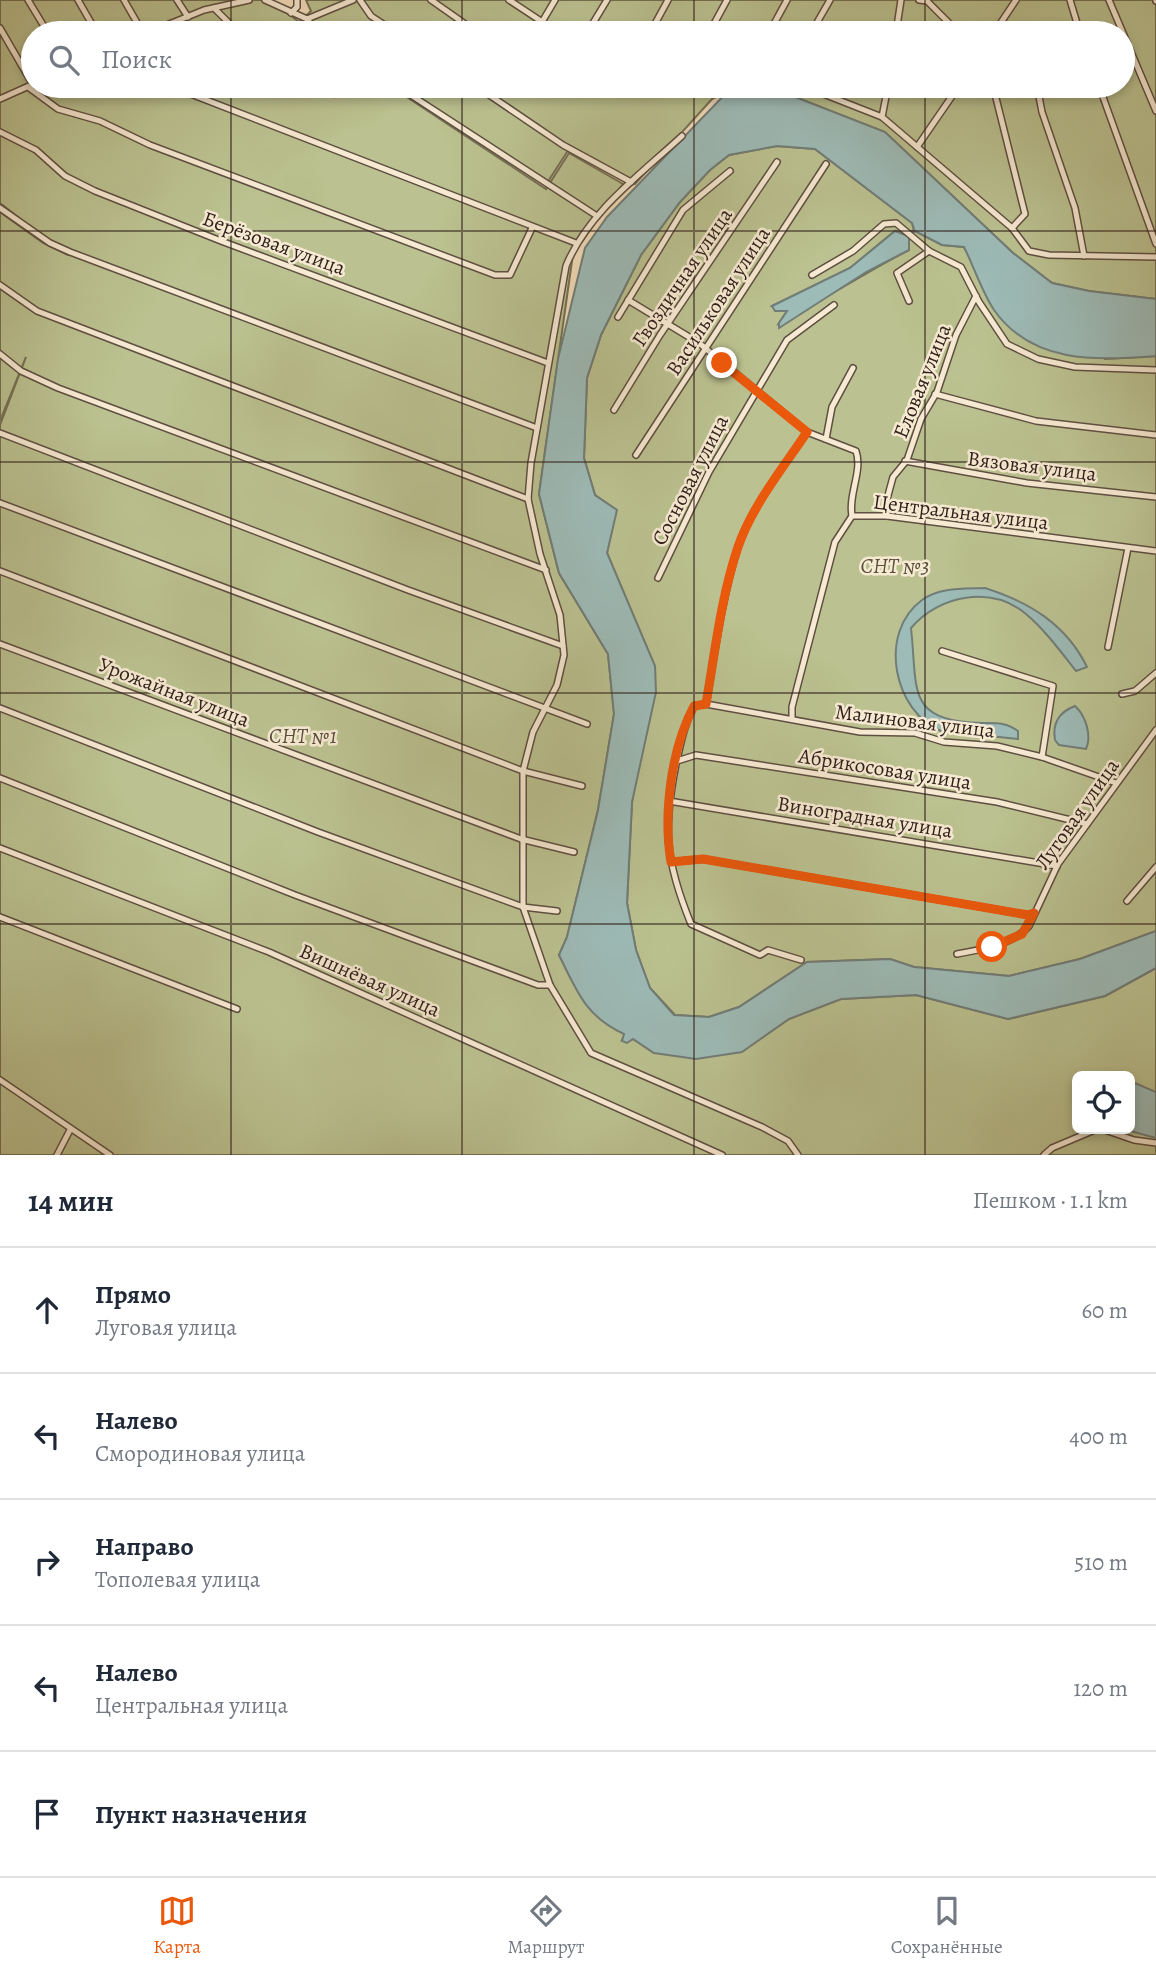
<!DOCTYPE html>
<html lang="ru">
<meta charset="utf-8">
<style>
:root{--surface:#fff;--page:#f2f2f3;--text:#1f2937;--muted:#747a83;--line:#e0e1e3;--accent:#ea580c}
body{margin:0;font-family:Alegreya,serif;background:var(--page);color:var(--text)}
.controls{position:absolute;right:21px;bottom:21px;display:grid;overflow:hidden;border-radius:10px;box-shadow:0 4px 10px #0003}
.controls button{width:63px;height:63px;display:grid;place-items:center;padding:0;border:0;border-bottom:2px solid var(--line);background:var(--surface);color:var(--text);font:35px sans-serif}
.stop{position:absolute;width:21px;height:21px;margin:-16px;border:5px solid #ea580c;border-radius:50%;background:#fff}
.stop.end{background:#ea580c;border-color:#fff;box-shadow:0 2px 7px #0008}
.list{margin:0;padding:0;list-style:none}
h2{display:flex;justify-content:space-between;align-items:center;height:91px;margin:0;padding:0 28px;font-size:30px}
h2 small{font-size:23px;font-weight:400;color:var(--muted)}
.list li{display:grid;grid-template-columns:46px 1fr auto;gap:21px;align-items:center;box-sizing:border-box;height:126px;padding:0 28px;border-top:2px solid var(--line)}
.list b{display:block;font-size:26px;white-space:nowrap}
.list p{margin:0;font-size:23px;white-space:nowrap;color:var(--muted)}
.list em{font-size:23px;font-style:normal;color:var(--muted)}
.icon{flex:none;width:38px;height:38px;fill:none;stroke:currentColor;stroke-width:2;stroke-linecap:round;stroke-linejoin:round}
.map{position:relative;flex:none;width:1156px;height:1155px;overflow:hidden}
.search{position:absolute;background:var(--surface);box-shadow:0 4px 10px #0003;left:21px;right:21px;top:21px;height:77px;display:flex;align-items:center;gap:18px;box-sizing:border-box;padding:0 24px;border-radius:38px;color:var(--muted);font-size:26px}
.sheet{height:721px;background:var(--surface)}
nav{display:flex;justify-content:space-around;align-items:center;box-sizing:border-box;height:98px;border-top:2px solid var(--line);background:var(--surface);font-size:19px;color:var(--muted)}
nav a{display:grid;justify-items:center;gap:4px}
nav .on{color:var(--accent)}
.map>svg:first-child{display:block}
.green{fill:#bbc190;stroke:#747054;stroke-width:2;fill-rule:evenodd}
.water{fill:#9dbbb7;stroke:#717d78;stroke-width:2}
.lines{fill:none;stroke-linecap:round;stroke-linejoin:round}
.minor-casing{stroke:#5f4f42;stroke-width:8}
.minor{stroke:#f7ead3;stroke-width:5}
.route{stroke:#ea580c;stroke-width:9}
.grid{fill:none;stroke:#2e1f19;stroke-width:2;stroke-opacity:0.55}
.labels{text-anchor:middle;dominant-baseline:central;stroke-width:5;stroke-linejoin:round;paint-order:stroke}
.street-label{font-size:21px;fill:#2e1f19;stroke:#f7ead3}
.park-label{font-size:21px;font-style:italic;fill:#58503d;stroke:#f7ead3}
</style>
<div class="map">
<svg width="1156" height="1155" viewBox="0 0 1156 1155">
<rect width="100%" height="100%" fill="#f3debc"/>
<filter id="stains"><feTurbulence type="fractalNoise" baseFrequency=".00286" numOctaves="4"/><feColorMatrix values="0 0 0 0 .2 0 0 0 0 .09 0 0 0 0 .02 0 0 0 .5 -.17"/></filter>
<radialGradient id="worn" r=".72"><stop offset=".6" stop-color="#630" stop-opacity="0"/><stop offset="1" stop-color="#630" stop-opacity=".3"/></radialGradient>
<g class="green">
<path d="M0 0H271L313 33H33V86H390L546 189 569 153 623 184 573 254 539 494 559 573 608 654 614 714 598 810 567 937 559 955C578 991 585 1016 625 1034L622 1040 633 1039 654 1053 742 1051 789 1019 841 999 916 995 1008 1019 1105 996 1156 968V1155H0V425L26 357 0 421V212L43 243 68 255 71 252 50 242 0 203ZM1077 1076H1130V1129H1077Z"/>
<path d="M306 0H1156V299L1089 291 1052 283 1013 253 885 132 785 93 736 86 712 99 635 184 569 149 547 183 399 86H1123V33H319L300 21 311 11Z"/>
<path d="M777 146 815 149 912 223 914 230 910 235 915 231 942 245 964 247 979 275 1105 359 1156 356V931L1080 959 1009 976 914 967 890 959 807 962 739 1007 709 1017 675 1015 650 988 636 950 627 903 632 802 655 667 607 553 616 510 595 495 584 458 587 378 601 335 641 255 680 202 710 170 729 155ZM895 231 909 236V250C864 273 824 300 779 323L787 311 772 306 850 268Z"/>
</g>
<g class="water">
<path d="M730 89 785 93 885 132 1013 253 1052 283 1089 291 1156 299V356C1097 360 1033 365 994 310 982 292 974 267 964 247L942 245 915 231 909 237V250L866 272 779 328V323L787 311H775L772 306 850 268 895 231 908 236 914 229 912 223 815 149 777 146 729 155 710 170 680 202 641 255 601 335 587 378 584 458 595 495 617 510 607 553 655 666 656 692 632 802 627 903 636 950 650 988 674 1015 709 1017 739 1007 807 962 890 959 914 967 1009 976 1080 959 1156 931V968L1105 996 1008 1019 916 995 841 999 789 1019 742 1052 696 1059 654 1053 633 1039 627 1043 622 1041 624 1034C585 1016 577 991 559 955L567 937 598 810 614 714 608 654 559 573 539 494 558 359 585 248 607 217Z"/>
<path d="M985 588C1029 602 1066 624 1087 667L1076 671C1061 652 1045 630 1026 614 991 585 939 595 911 628 918 690 905 721 982 723 996 723 1006 722 1018 731V739L941 731C894 712 877 633 922 600 940 587 964 589 985 588Z"/>
<path d="M1075 706C1086 716 1092 736 1086 749L1059 745 1055 740C1052 723 1059 712 1075 706Z"/>
<path d="M1130 1081 1156 1092V1138L1123 1129H1130Z"/>
</g>
<g class="lines">
<defs>
<g id="minor">
<path d="M28 0 48 33"/>
<path d="M78 0 97 33"/>
<path d="M124 0 143 33"/>
<path d="M177 0 188 17"/>
<path d="M265 0 307 19 353 0"/>
<path d="M360 0 371 16 397 33"/>
<path d="M431 0 478 33"/>
<path d="M509 0 559 33"/>
<path d="M919 0 927 1 959 33"/>
<path d="M1070 0 1080 33"/>
<path d="M1109 0 1156 111"/>
<path d="M1156 0V1"/>
<path d="M214 8 239 33"/>
<path d="M291 13 297 7V0"/>
<path d="M307 19 318 33"/>
<path d="M542 22 555 0"/>
<path d="M170 24 190 33"/>
<path d="M0 28 33 85"/>
<path d="M147 33 204 10 249 0"/>
<path d="M587 33 607 0"/>
<path d="M650 33 668 0"/>
<path d="M709 33 727 0"/>
<path d="M769 33 787 0"/>
<path d="M811 33 830 0"/>
<path d="M896 33 901 0"/>
<path d="M994 33 1016 0"/>
<path d="M170 86 576 243"/>
<path d="M320 86 334 94"/>
<path d="M397 86 597 216"/>
<path d="M476 86 563 145 631 182"/>
<path d="M665 86 684 92 705 86"/>
<path d="M803 86 882 117 1012 228 1029 251 1049 255 1156 257"/>
<path d="M1037 86 1042 112 1075 208 1084 256"/>
<path d="M1099 86 1156 244"/>
<path d="M28 87 58 109 100 121 150 145 495 275H510L532 228"/>
<path d="M996 98 1025 214 1012 228"/>
<path d="M0 99 29 86"/>
<path d="M882 117 888 86"/>
<path d="M0 132 36 150 65 176 95 191 221 241 548 363"/>
<path d="M682 136C640 175 588 212 566 266L531 463 528 499 540 554 560 615 564 655 557 685 533 732 523 771V907L550 985 591 1053 762 1127 788 1141 798 1155"/>
<path d="M917 147 959 86"/>
<path d="M0 208 50 243 70 252 537 428"/>
<path d="M812 275 853 251 884 224 896 223 929 251 961 267 979 302 1007 344 1038 359 1075 367 1156 370"/>
<path d="M0 285 37 311 528 499"/>
<path d="M628 300 699 343 807 432 856 451C863 471 848 494 852 516H887L1156 551"/>
<path d="M909 301 897 273 929 251"/>
<path d="M618 317 683 210 730 171"/>
<path d="M0 354 21 371 58 388 546 570"/>
<path d="M935 394 1036 421 1156 435"/>
<path d="M614 410 660 335 777 162"/>
<path d="M0 433 408 590 563 646"/>
<path d="M826 439 832 407 853 368"/>
<path d="M636 455 826 164"/>
<path d="M905 461 1027 483 1156 497"/>
<path d="M0 503 587 724"/>
<path d="M887 516V499L893 477 907 460 921 419 937 392 956 335 976 296"/>
<path d="M0 571 523 771 582 786"/>
<path d="M658 578 709 472 787 340 834 305"/>
<path d="M0 644 521 839 574 852"/>
<path d="M1108 647 1128 548"/>
<path d="M942 651 1053 686 1042 757"/>
<path d="M1122 694 1135 691 1156 673"/>
<path d="M706 704 860 732 915 733 944 742 997 746 1042 757 1116 783"/>
<path d="M0 708 318 832 523 907 557 911"/>
<path d="M792 718V707L835 542 852 516"/>
<path d="M677 761 696 755 997 802 1087 824"/>
<path d="M0 778 295 895 538 985H550"/>
<path d="M669 801 1057 866"/>
<path d="M0 848 269 952 722 1155"/>
<path d="M671 862 703 859 1028 915 1034 913"/>
<path d="M1127 901 1156 867"/>
<path d="M0 917 237 1009"/>
<path d="M957 954C982 949 1011 946 1029 926L1058 864 1156 730"/>
<path d="M801 960 768 950 760 955 691 924C665 860 663 830 676 764 681 743 684 725 694 706L706 704C715 652 722 597 738 547 752 506 783 468 807 432"/>
<path d="M0 1080 110 1155"/>
<path d="M1102 1129 1134 1140 1156 1143"/>
<path d="M57 1155 70 1130"/>
<path d="M1044 1155 1052 1148 1097 1129"/>
</g>
</defs>
<use href="#minor" class="minor-casing"/>
<use href="#minor" class="minor"/>
</g>
<g class="lines">
<path class="route" d="M722 363 807 432C783 468 752 506 738 547 721 597 715 652 706 704L694 706C671 749 663 814 671 862L703 859 1028 915 1034 913 1022 934 992 947"/>
</g>
<path class="grid" d="M231 0V33M462 0V33M694 0V33M925 0V33M231 86V1155M462 86V1155M694 86V1155M925 86V1155M0 231H1156M0 462H1156M0 693H1156M0 924H1156"/>
<g class="labels">
<g class="street-label">
<text transform="translate(274 243) rotate(20)">Берёзовая улица</text>
<text transform="translate(682 277) rotate(-56)">Гвоздичная улица</text>
<text transform="translate(718 301) rotate(-57)">Васильковая улица</text>
<text transform="translate(922 381) rotate(-68)">Еловая улица</text>
<text transform="translate(1032 466) rotate(7)">Вязовая улица</text>
<text transform="translate(690 480) rotate(-63)">Сосновая улица</text>
<text transform="translate(961 512) rotate(7)">Центральная улица</text>
<text transform="translate(174 692) rotate(21)">Урожайная улица</text>
<text transform="translate(915 721) rotate(7)">Малиновая улица</text>
<text transform="translate(885 769) rotate(9)">Абрикосовая улица</text>
<text transform="translate(1077 814) rotate(-55)">Луговая улица</text>
<text transform="translate(865 817) rotate(9)">Виноградная улица</text>
<text transform="translate(370 980) rotate(24)">Вишнёвая улица</text>
</g>
<g class="park-label">
<text x="895" y="566">СНТ №3</text>
<text x="303" y="736">СНТ №1</text>
</g>
</g>
<rect width="100%" height="100%" filter="url(#stains)"/>
<rect width="100%" height="100%" fill="url(#worn)"/>
</svg>
<div class="controls">
<button><svg class="icon" aria-label="locate" viewBox="0 0 24 24"><circle cx="12" cy="12" r="6"/><path d="M12 2v4M12 18v4M2 12h4M18 12h4"/></svg></button>
</div>
<div class="stop" style="left:992px;top:947px"></div>
<div class="stop end" style="left:722px;top:363px"></div>
<div class="search"><svg class="icon" aria-label="search" viewBox="0 0 24 24"><circle cx="10" cy="10" r="6"/><path d="M15 15l6 6"/></svg>Поиск</div>
</div>
<section class="sheet">
<h2>14 мин<small>Пешком · 1.1 km</small></h2>
<ul class="list">
<li><svg class="icon" aria-label="ahead" viewBox="0 0 24 24"><path d="M12 20V5M6 11l6-6 6 6"/></svg><div><b>Прямо</b><p>Луговая улица</p></div><em>60 m</em></li>
<li><svg class="icon" aria-label="left" viewBox="0 0 24 24"><path d="M17 20v-9H6M10 6l-5 5 5 5"/></svg><div><b>Налево</b><p>Смородиновая улица</p></div><em>400 m</em></li>
<li><svg class="icon" aria-label="right" viewBox="0 0 24 24"><path d="M7 20v-9h11M14 6l5 5-5 5"/></svg><div><b>Направо</b><p>Тополевая улица</p></div><em>510 m</em></li>
<li><svg class="icon" aria-label="left" viewBox="0 0 24 24"><path d="M17 20v-9H6M10 6l-5 5 5 5"/></svg><div><b>Налево</b><p>Центральная улица</p></div><em>120 m</em></li>
<li><svg class="icon" aria-label="arrive" viewBox="0 0 24 24"><path d="M6 21V4h12l-3 4 3 4H6"/></svg><div><b>Пункт назначения</b></div></li>
</ul>
</section>
<nav>
<a class="on"><svg class="icon" aria-label="map" viewBox="0 0 24 24"><path d="M3 6l6-2 6 2 6-2v14l-6 2-6-2-6 2zM9 4v14M15 6v14"/></svg>Карта</a>
<a><svg class="icon" aria-label="directions" viewBox="0 0 24 24"><path d="M12 3l9 9-9 9-9-9zM9 14v-3h6M13 9l2 2-2 2"/></svg>Маршрут</a>
<a><svg class="icon" aria-label="saved" viewBox="0 0 24 24"><path d="M7 4h10v16l-5-4-5 4z"/></svg>Сохранённые</a>
</nav>
